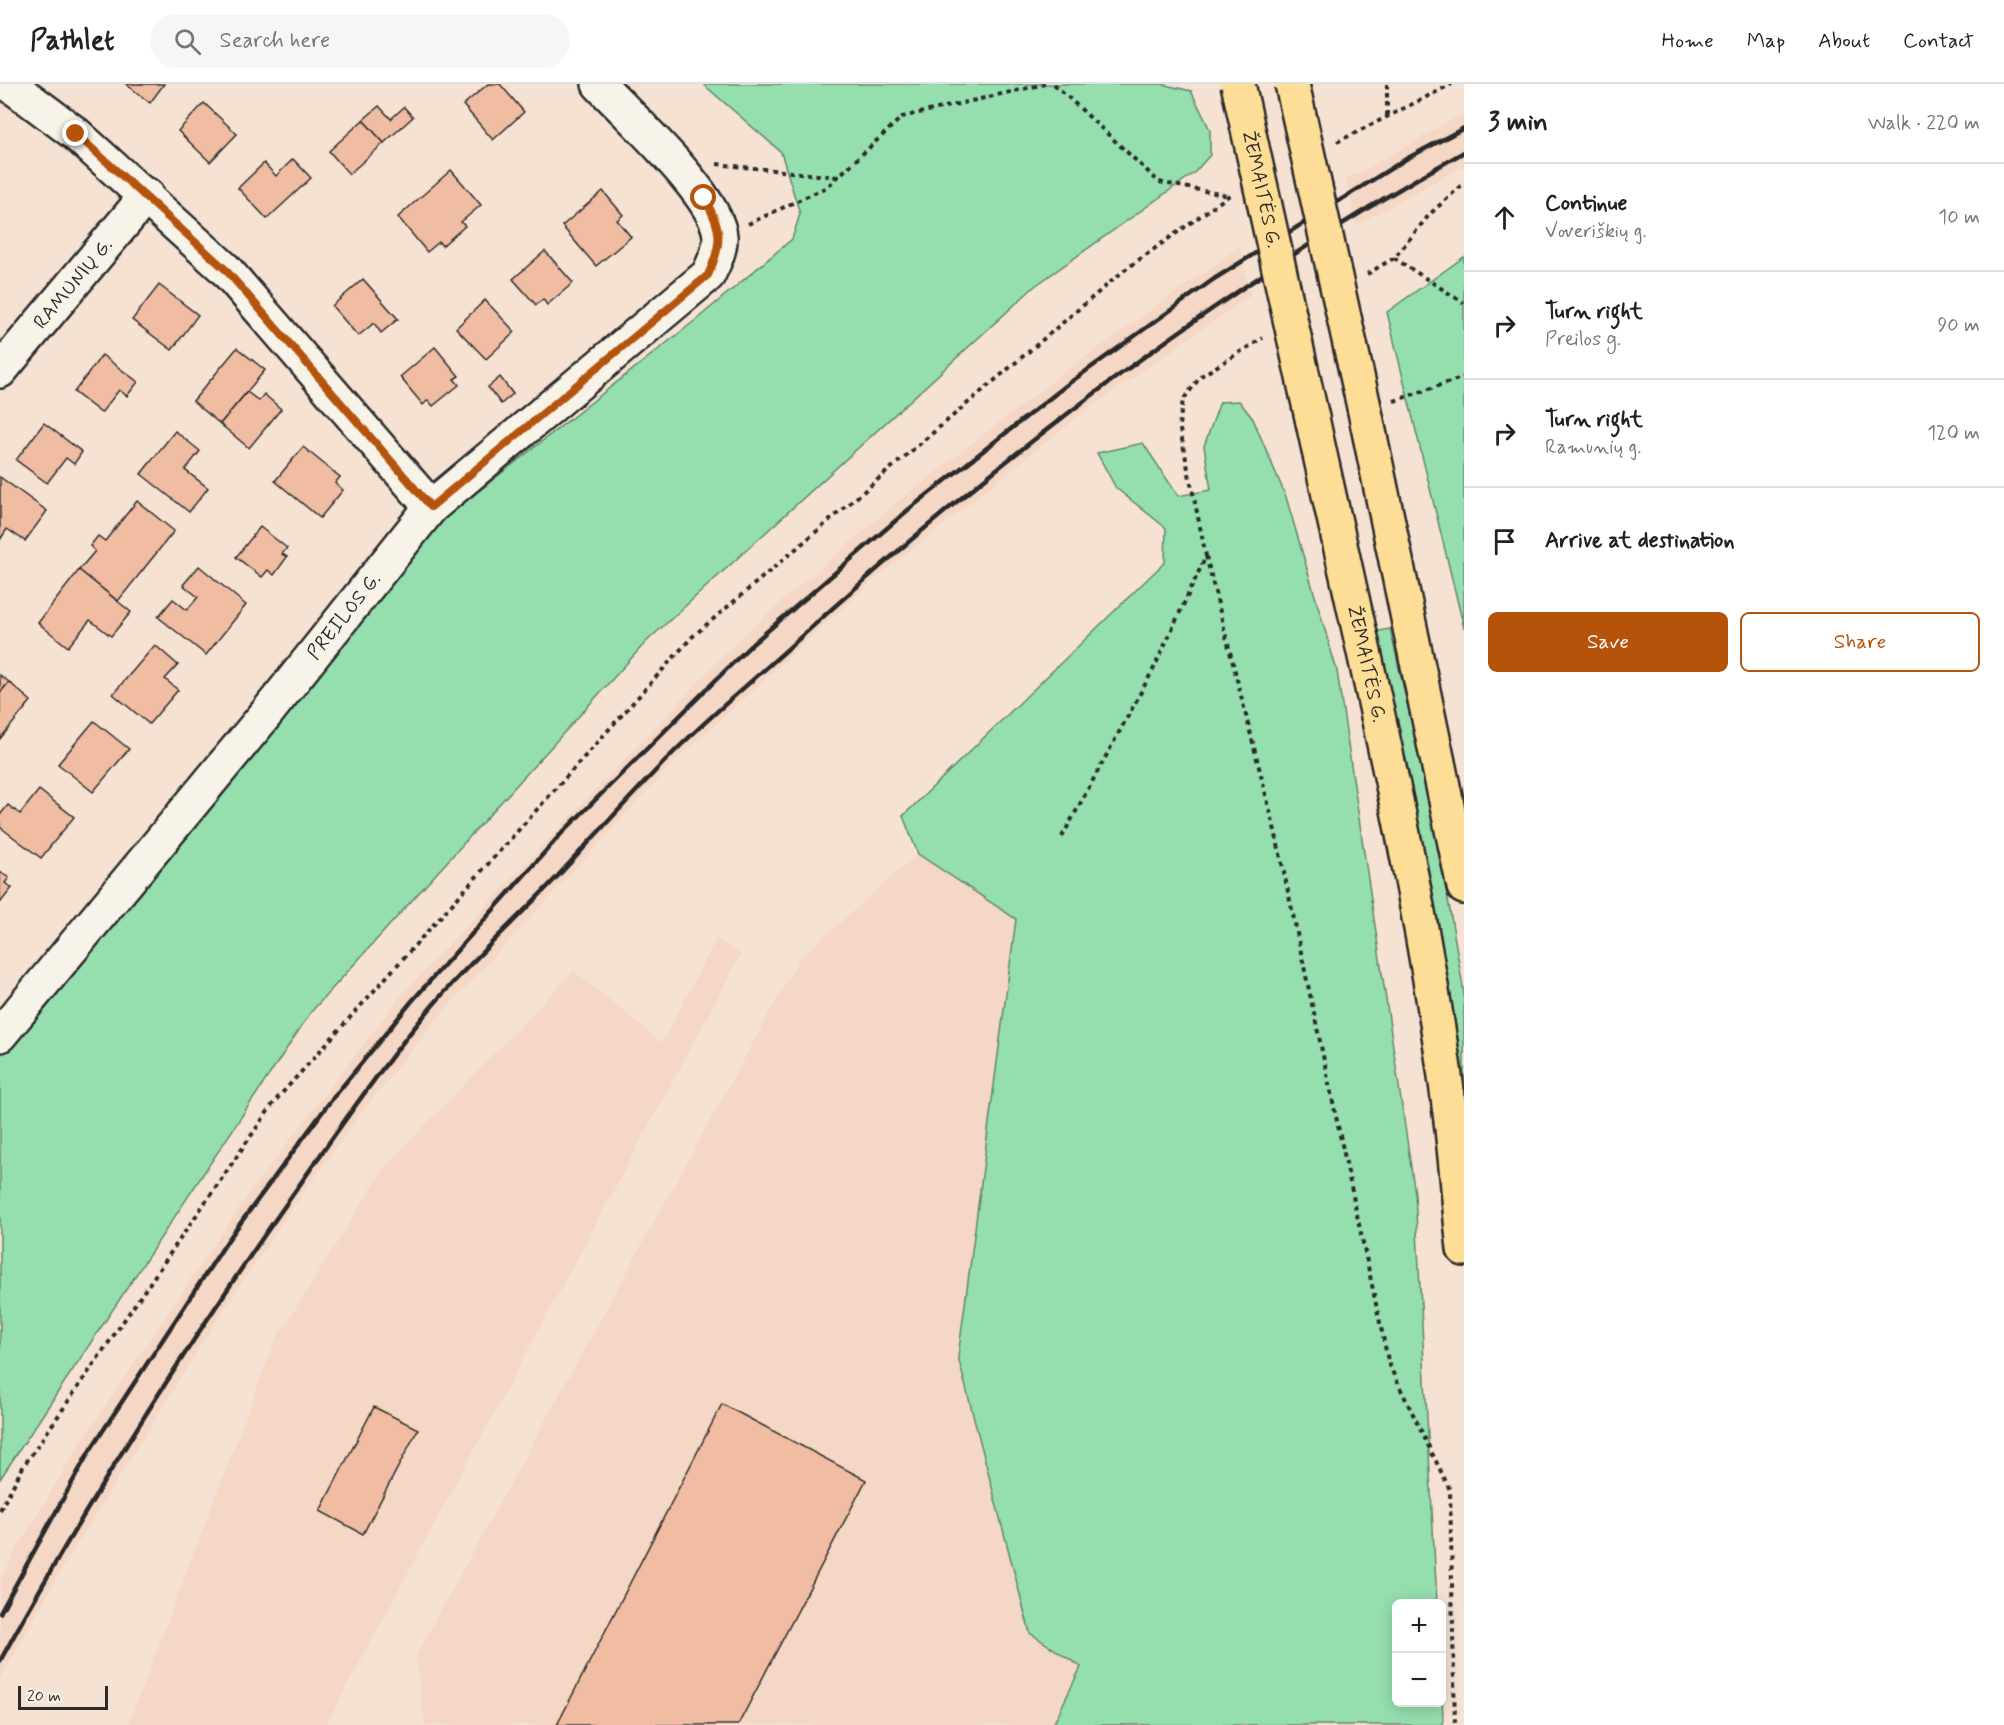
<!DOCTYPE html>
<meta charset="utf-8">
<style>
:root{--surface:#fff;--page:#f6f6f6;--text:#222;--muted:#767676;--line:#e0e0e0;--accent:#b45309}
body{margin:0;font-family:Mynerve,sans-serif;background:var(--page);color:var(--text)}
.controls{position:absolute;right:18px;bottom:18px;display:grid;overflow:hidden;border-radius:9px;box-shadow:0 3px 15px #0003}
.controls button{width:54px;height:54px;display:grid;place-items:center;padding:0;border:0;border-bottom:2px solid var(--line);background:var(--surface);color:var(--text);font:30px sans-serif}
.scale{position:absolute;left:18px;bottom:15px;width:90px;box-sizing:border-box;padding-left:6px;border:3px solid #2b2b2b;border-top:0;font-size:16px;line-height:21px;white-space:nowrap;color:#2b2b2b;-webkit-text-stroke:4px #f7f3e8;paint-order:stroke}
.stop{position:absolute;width:18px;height:18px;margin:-14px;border:4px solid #b45309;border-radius:50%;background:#fff}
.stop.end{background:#b45309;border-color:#fff;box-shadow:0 2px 6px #0008}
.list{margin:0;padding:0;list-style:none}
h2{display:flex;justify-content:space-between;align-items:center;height:78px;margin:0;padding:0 24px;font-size:26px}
h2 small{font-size:20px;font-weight:400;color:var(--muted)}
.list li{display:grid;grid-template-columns:39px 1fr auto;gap:18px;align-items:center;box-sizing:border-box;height:108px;padding:0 24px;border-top:2px solid var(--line)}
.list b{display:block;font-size:22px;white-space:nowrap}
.list p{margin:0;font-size:20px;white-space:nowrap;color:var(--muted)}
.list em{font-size:20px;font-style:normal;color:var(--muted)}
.actions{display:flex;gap:12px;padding:18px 24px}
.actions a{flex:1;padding:14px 0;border:2px solid var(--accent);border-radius:9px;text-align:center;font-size:21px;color:var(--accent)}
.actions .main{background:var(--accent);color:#fff}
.icon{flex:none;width:33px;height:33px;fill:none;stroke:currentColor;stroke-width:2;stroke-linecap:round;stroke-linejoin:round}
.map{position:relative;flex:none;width:1464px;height:1641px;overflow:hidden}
header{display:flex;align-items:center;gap:36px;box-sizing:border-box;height:84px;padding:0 30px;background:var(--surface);border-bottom:2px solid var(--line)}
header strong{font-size:28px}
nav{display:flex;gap:33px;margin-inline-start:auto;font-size:21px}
.search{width:420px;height:54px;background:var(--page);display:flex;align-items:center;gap:15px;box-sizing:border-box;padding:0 21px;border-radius:33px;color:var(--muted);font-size:22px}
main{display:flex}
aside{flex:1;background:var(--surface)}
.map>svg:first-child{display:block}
.built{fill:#f4d7c4}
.green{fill:#95dfaf;stroke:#60856d;stroke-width:1.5}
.building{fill:#f0bca2;stroke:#2b2b2b;stroke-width:1.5}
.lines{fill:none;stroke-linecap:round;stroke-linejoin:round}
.street-casing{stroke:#2b2b2b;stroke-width:38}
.primary-casing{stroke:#2b2b2b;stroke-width:38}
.path{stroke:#2b2b2b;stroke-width:4;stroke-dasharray:4.5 4.5;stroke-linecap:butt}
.street{stroke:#f7f3e8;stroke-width:33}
.primary{stroke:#fedd96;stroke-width:33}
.rail{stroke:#2b2b2b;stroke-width:4.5}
.primary-bridge-casing{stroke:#2b2b2b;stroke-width:38;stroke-linecap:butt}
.primary-bridge{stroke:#fedd96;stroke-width:33}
.route{stroke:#b45309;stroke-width:8}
.labels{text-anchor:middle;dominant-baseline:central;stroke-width:5;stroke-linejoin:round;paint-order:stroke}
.street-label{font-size:20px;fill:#2b2b2b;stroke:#f7f3e8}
</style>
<header>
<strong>Pathlet</strong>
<div class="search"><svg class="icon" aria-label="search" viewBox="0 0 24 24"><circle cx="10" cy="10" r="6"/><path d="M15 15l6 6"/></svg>Search here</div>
<nav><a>Home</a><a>Map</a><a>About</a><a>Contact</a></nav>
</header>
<main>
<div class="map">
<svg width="1464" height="1641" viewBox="0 0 1464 1641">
<rect width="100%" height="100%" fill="#f5e2d3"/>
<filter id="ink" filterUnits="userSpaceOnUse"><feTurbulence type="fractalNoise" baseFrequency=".0167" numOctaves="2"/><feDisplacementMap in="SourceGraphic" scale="12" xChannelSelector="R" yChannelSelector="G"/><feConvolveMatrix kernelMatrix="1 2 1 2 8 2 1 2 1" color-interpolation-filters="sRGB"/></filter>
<g filter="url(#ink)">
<g class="built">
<path d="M1464 29V82L1356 141 1346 96Z"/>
<path d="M1239 163 1251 211 1081 330 870 499 673 679 435 937 365 1024 294 1121 214 1240 62 1484 0 1595V1497L21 1458 79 1361 249 1109 403 909 739 555 898 417 1059 292Z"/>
<path d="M918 770 1016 835 958 1273 1081 1583 1053 1641H425L416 1571 799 875Z"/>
<path d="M716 855 741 870 326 1641H128L275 1257 385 1083 574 887 662 959Z"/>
</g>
<g class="green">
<path d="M703 0H1161L1191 7 1210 46V71L1194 89 1035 202 646 558 311 928 0 1395V967L442 436 697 235 792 155 800 130 781 68Z"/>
<path d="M1464 173V544L1387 228Z"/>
<path d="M1239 317 1253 335 1286 413 1337 587 1415 1110 1437 1519 1396 1520V1618H1442V1606L1443 1641H1053L1081 1583 1030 1549 958 1273 1016 835 918 770 903 732 1165 478 1166 444 1116 404 1097 369 1143 359 1178 412 1211 406 1204 362 1220 318Z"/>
<path d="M1390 545 1436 745 1464 909V1011L1440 848 1378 547Z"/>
</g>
<g class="building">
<path d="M126 0H164L150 19Z"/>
<path d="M488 0H500L524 28 493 56 463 21Z"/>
<path d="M204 19 237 50 210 78 178 47Z"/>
<path d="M379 22 391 35 404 23 413 33 384 59 363 36Z"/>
<path d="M363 36 384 59 349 90 329 67Z"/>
<path d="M293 75 311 94 267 135 238 104 264 79 276 92Z"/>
<path d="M451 86 481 121 461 138 465 142 442 162 439 158 427 168 398 133Z"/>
<path d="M603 107 623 131 617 136 631 153 596 182 562 142Z"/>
<path d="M545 167 573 199 547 221 543 215 536 221 513 195Z"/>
<path d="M363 195 398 235 381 249 374 239 358 252 332 222Z"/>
<path d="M159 201 198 231 172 266 132 236Z"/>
<path d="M485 216 515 248 486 275 456 244Z"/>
<path d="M435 263 459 292 454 295 459 301 433 322 428 316 423 321 400 293Z"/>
<path d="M237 264 265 286 220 340 193 317Z"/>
<path d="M102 271 138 298 127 312 119 306 101 329 74 308Z"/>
<path d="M500 293 513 310 501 320 488 303Z"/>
<path d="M247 308 259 317 264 310 281 325 249 364 220 340Z"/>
<path d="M44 339 82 368 74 380 66 374 47 399 16 376Z"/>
<path d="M175 347 200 367 185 386 208 404 189 428 141 390Z"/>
<path d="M303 363 340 393 335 399 343 406 320 434 275 397Z"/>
<path d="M0 393 47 427 25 457 7 445 0 456Z"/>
<path d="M137 417 174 447 118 517 79 486 95 467 90 462 98 452 105 457Z"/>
<path d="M260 443 287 464 282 470 287 473 274 491 268 486 262 493 236 473Z"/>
<path d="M199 482 246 521 206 571 158 533 173 515 187 526 198 513 183 501Z"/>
<path d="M79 486 131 528 111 552 90 536 68 563 38 539Z"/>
<path d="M155 561 178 581 165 595 178 606 149 640 113 610Z"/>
<path d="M0 591 9 598 0 609Z"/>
<path d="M9 598 31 617 0 655V609Z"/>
<path d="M94 637 129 665 93 708 58 680Z"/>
<path d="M39 706 74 733 41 774 0 743V731L8 721 20 730Z"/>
<path d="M0 788 9 794 5 799 12 804 0 819Z"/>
<path d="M722 1320 866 1396 738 1641H557Z"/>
<path d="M374 1323 418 1345 363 1450 320 1427Z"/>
</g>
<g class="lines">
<defs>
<g id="street">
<path d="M9 0 76 50 225 185 431 423"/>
<path id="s1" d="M0 287 147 111"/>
<path id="s2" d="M0 951 266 630 431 423 708 191C714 179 721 165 720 152 717 112 628 31 599 0"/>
</g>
<g id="primary">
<path d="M1364 323 1464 803"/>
<path id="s3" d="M1312 334C1362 565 1420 795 1450 1029 1456 1074 1459 1120 1464 1165"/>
</g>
</defs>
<use href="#street" class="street-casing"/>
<use href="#primary" class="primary-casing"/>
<g class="path">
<path d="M1054 0 1159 98 1229 112"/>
<path d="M1387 0V32"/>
<path d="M1337 58 1452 0"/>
<path d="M717 80 837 93"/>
<path d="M748 140 827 103 902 33 1045 0"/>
<path d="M1394 174 1464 219"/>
<path d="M1367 190 1394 174 1430 130 1464 99"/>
<path d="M1394 317 1464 293"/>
<path d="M1206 472 1276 751 1389 1281 1450 1406 1455 1641"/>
<path d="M1062 753 1154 584 1206 472 1179 341 1183 316 1201 292 1263 254"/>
<path d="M0 1426 23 1383 275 1017 692 553 1126 185 1231 110"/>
</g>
<use href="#street" class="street"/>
<use href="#primary" class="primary"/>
<g class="rail">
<path d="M0 1529 89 1368 228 1156 329 1019 412 917 561 750 750 562 908 426 1068 300 1214 195 1406 75 1464 44"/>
<path d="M0 1577C86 1420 181 1270 284 1123 329 1059 373 994 423 933 463 884 512 840 556 794 592 755 628 715 666 676 705 636 750 599 792 561 997 373 1221 204 1464 68"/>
</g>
<defs>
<g id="primary-bridge">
<path id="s4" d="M1238 0 1312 334"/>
<path d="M1292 0 1364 323"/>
</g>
</defs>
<use href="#primary-bridge" class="primary-bridge-casing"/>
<use href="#primary-bridge" class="primary-bridge"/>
</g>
</g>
<g class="lines" filter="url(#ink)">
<path class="route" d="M76 50 225 185 431 423 708 191C723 159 722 144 704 114"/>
</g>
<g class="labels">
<g class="street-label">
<text stroke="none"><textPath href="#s4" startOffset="108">ŽEMAITĖS G.</textPath></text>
<text stroke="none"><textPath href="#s1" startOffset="114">RAMUNIŲ G.</textPath></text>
<text stroke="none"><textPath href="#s2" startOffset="542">PREILOS G.</textPath></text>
<text stroke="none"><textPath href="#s3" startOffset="252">ŽEMAITĖS G.</textPath></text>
</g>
</g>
</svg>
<div class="controls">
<button>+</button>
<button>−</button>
</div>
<div class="scale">20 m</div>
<div class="stop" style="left:704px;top:114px"></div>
<div class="stop end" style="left:76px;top:50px"></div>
</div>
<aside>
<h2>3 min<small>Walk · 220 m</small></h2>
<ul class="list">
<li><svg class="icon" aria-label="ahead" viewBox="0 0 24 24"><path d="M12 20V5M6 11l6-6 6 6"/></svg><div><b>Continue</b><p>Voveriškių g.</p></div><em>10 m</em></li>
<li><svg class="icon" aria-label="right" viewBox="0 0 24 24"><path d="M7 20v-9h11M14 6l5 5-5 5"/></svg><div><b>Turn right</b><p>Preilos g.</p></div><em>90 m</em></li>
<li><svg class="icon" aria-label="right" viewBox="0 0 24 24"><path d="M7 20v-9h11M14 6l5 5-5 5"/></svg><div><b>Turn right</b><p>Ramunių g.</p></div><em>120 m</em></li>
<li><svg class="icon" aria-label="arrive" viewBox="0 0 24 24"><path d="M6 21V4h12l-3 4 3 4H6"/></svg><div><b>Arrive at destination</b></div></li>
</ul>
<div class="actions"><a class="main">Save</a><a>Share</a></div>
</aside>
</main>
